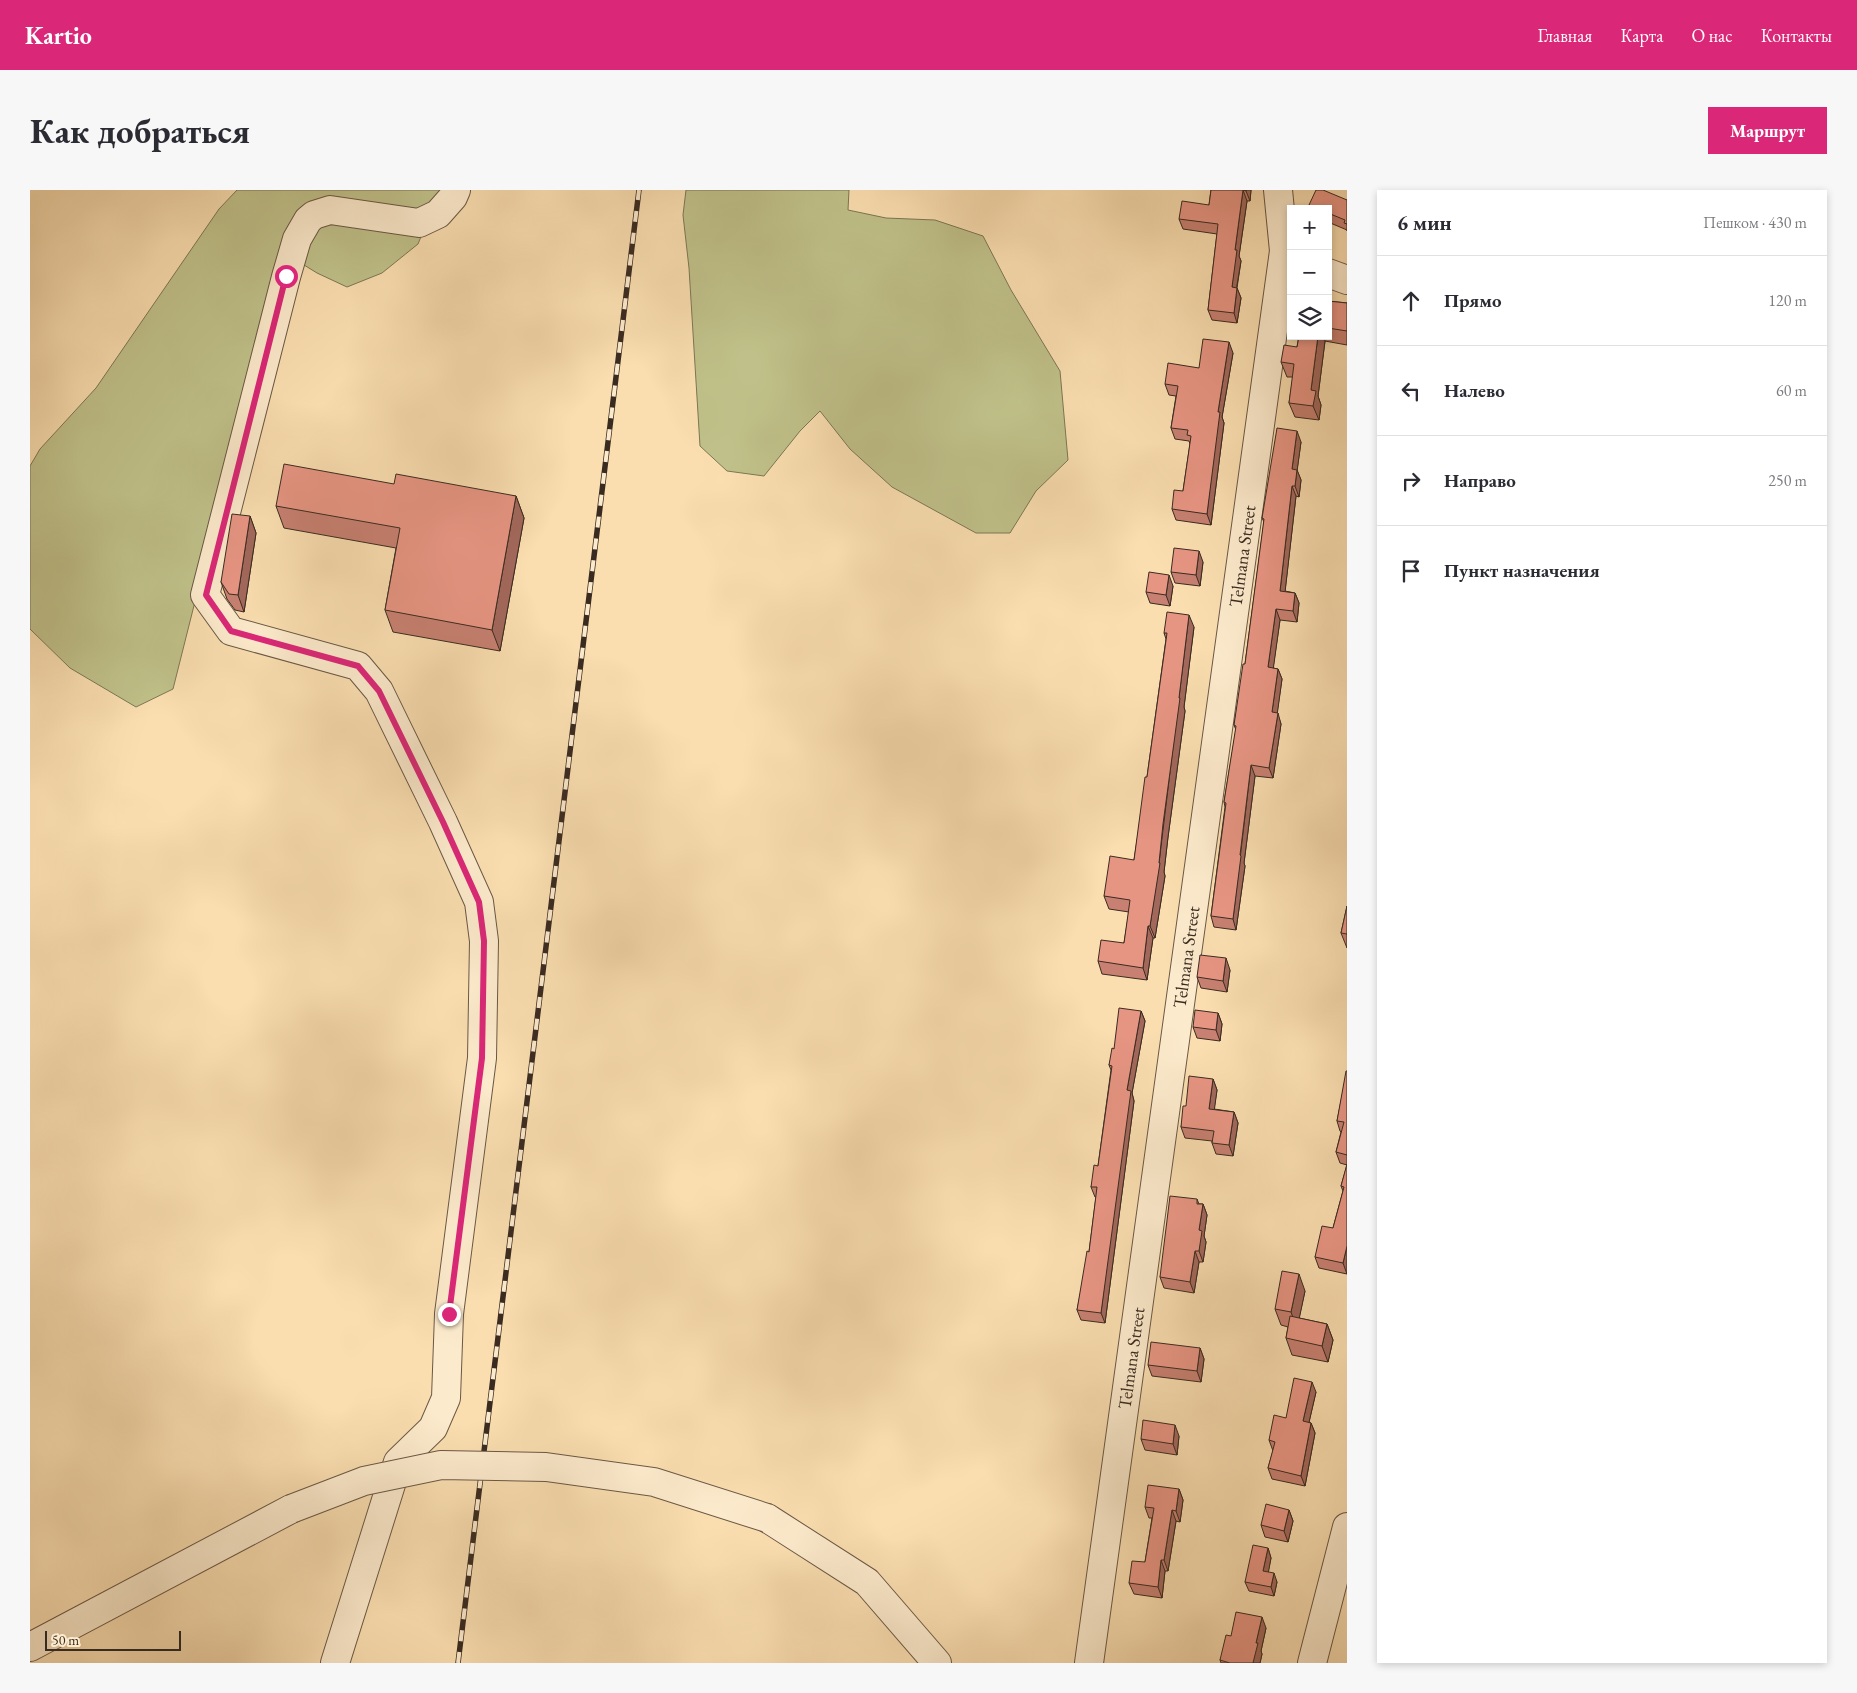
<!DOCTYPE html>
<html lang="ru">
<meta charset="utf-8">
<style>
:root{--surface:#fff;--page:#f7f7f7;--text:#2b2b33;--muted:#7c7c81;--line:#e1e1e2;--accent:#db2777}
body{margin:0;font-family:"EB Garamond",serif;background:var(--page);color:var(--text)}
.controls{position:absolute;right:15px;top:15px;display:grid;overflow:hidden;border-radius:0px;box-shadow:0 2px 8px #0003}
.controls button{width:45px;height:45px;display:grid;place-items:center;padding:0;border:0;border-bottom:1px solid var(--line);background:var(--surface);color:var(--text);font:25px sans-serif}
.scale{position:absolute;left:15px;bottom:12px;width:136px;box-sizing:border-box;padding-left:5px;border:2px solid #3a2b21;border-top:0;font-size:14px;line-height:18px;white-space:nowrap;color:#3a2b21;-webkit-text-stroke:4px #fceacc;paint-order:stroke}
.stop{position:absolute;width:15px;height:15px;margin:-11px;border:4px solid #db2777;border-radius:50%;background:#fff}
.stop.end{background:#db2777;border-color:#fff;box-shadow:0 1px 5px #0008}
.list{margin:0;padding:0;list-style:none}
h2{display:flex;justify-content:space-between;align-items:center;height:65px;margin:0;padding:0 20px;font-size:21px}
h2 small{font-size:16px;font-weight:400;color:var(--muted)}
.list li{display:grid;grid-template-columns:32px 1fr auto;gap:15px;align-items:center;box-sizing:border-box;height:90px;padding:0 20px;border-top:1px solid var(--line)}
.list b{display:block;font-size:19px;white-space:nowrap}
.list em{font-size:16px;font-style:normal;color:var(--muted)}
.icon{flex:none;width:28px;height:28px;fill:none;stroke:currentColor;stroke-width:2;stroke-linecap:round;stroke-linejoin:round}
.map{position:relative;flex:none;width:1317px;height:1473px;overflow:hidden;border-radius:0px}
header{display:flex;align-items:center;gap:30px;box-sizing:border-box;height:70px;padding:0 25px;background:var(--accent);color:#fff}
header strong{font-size:24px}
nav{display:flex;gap:28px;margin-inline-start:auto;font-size:18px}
.intro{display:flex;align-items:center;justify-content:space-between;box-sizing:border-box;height:120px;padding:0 30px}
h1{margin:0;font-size:35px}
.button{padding:12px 22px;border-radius:0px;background:var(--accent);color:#fff;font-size:18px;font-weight:700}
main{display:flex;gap:30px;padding:0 30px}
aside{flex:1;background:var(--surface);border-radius:0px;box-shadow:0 2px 8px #0003}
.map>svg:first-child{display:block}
.green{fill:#c0c18a;stroke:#7d7656}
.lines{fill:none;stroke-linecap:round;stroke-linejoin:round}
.minor-casing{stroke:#6a5845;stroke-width:30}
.minor{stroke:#fceacc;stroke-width:28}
.rail-casing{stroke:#3a2b21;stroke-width:5.5}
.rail{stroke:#fceacc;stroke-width:4;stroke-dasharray:11;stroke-linecap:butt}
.minor-bridge-casing{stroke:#6a5845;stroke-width:30;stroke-linecap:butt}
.minor-bridge{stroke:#fceacc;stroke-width:28}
.wall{fill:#c78071;stroke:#3a2b21}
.shaded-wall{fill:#a2685c;stroke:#3a2b21}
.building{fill:#e79583;stroke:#3a2b21}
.route{stroke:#db2777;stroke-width:6}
.labels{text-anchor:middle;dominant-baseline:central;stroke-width:4.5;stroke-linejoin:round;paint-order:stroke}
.street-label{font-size:18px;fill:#3a2b21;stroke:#fceacc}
</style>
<header>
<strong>Kartio</strong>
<nav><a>Главная</a><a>Карта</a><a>О нас</a><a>Контакты</a></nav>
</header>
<div class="intro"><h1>Как добраться</h1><a class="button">Маршрут</a></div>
<main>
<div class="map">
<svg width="1317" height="1473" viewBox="0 0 1317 1473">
<rect width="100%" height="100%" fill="#fadeb0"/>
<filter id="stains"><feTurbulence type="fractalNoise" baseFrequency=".004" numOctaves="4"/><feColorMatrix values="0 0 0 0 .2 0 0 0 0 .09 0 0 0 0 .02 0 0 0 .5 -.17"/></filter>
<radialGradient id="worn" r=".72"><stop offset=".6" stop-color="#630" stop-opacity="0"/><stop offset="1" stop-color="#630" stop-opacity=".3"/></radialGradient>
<g class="green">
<path d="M207 0H410L388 54 352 83 317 97 287 83 253 62 143 499 106 517 40 478 0 439V276L10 259 66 198 189 19Z"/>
<path d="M656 0H819L818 20 856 28 905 30 953 46 981 100 1030 181 1038 270 1006 301 980 343H946L862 297 820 259 790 221 770 241 734 286 697 281 670 256 659 78 653 25Z"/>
</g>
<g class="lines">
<defs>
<g id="minor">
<path d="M1248 0 1254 61 1261 65"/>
<path d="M1298 83 1317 90"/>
<path d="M737 1328 837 1392 907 1473"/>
<path d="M0 1457 261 1319"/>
<path d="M305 1473 368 1272 403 1238 416 1208 419 1124 452 868 454 751 449 712 413 632 349 501 328 476 201 441 175 405 256 87 267 49 278 30 284 25 300 20 389 33 408 24 423 7 426 0"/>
<path d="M1059 1473 1254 61"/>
<path d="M1282 1473 1317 1337"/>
</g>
</defs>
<use href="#minor" class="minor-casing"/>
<use href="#minor" class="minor"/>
<defs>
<path id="rail" d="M428 1473 609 0"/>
</defs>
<use href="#rail" class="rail-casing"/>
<use href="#rail" class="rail"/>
<defs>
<path id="minor-bridge" d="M261 1319 334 1291 411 1275 516 1277 624 1292 737 1328"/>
</defs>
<use href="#minor-bridge" class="minor-bridge-casing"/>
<use href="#minor-bridge" class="minor-bridge"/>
</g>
<g class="wall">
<path d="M1181 0H1221L1220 11H1217L1209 66 1211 71 1207 98 1211 108 1207 133 1182 130 1178 120 1187 44 1153 39 1149 29 1179 15Z"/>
<path d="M1317 10V41V40L1298 32V19H1280L1279 15Z"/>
<path d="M1298 111 1317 113V155L1295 151 1288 206 1291 215 1289 230 1265 227 1259 213 1263 187H1257L1251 172 1267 157 1269 146H1298Z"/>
<path d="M1203 163 1192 227 1194 233 1181 335 1146 330 1142 319 1153 301 1160 254 1159 251 1145 249 1141 238 1146 206 1139 205 1135 194Z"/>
<path d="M1271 252 1267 280 1271 290 1269 307 1266 306 1255 401 1265 403 1269 413 1267 432 1250 430 1243 478 1248 479 1252 489 1247 523 1251 534 1243 588 1225 586 1214 673 1215 676 1206 740 1184 737 1181 726 1195 617 1194 612 1206 540 1204 535 1215 474 1234 332 1232 328Z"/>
<path d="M486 306 494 328 470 461 363 442 355 420 366 358 254 338 246 316Z"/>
<path d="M220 326 226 343 214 422 205 420 197 409 191 392Z"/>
<path d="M1173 372 1170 396 1145 393 1141 382Z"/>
<path d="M1143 396 1140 416 1120 413 1116 402Z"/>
<path d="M1164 437 1154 517 1155 521 1138 647 1134 682 1135 686 1125 748H1123L1117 790 1072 784 1068 771 1094 753 1099 722 1079 719 1074 706 1104 670 1117 587 1136 449 1134 443Z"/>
<path d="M1317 716V758L1311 743Z"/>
<path d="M1200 780 1197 802 1171 798 1167 787Z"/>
<path d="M1111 821 1115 831 1102 903 1104 911 1075 1133 1051 1130 1047 1120 1059 1062 1066 1007H1065L1061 997 1068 976 1081 880 1079 875 1084 859Z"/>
<path d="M1188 823 1192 834 1190 851 1167 848 1163 837Z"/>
<path d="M1317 881V1084L1289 1078 1285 1067 1303 1038 1313 1001 1311 996 1317 975 1310 973 1306 962 1311 942 1310 941 1307 931Z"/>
<path d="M1183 889 1187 900 1184 919 1204 922 1208 933 1203 966 1186 964 1182 953V951L1155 948 1151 937 1156 916Z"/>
<path d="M1167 1009 1169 1014H1173L1177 1025 1174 1046 1176 1052 1173 1072H1169L1164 1103 1134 1098 1130 1087Z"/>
<path d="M1275 1101 1269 1128 1297 1134 1303 1150 1298 1172 1262 1165 1256 1148 1258 1137 1251 1135 1245 1119Z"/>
<path d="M1170 1158 1174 1169 1171 1192 1122 1186 1118 1175Z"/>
<path d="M1286 1202 1279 1232 1281 1233 1285 1243 1275 1296 1242 1289 1238 1278 1243 1261 1239 1250 1256 1228Z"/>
<path d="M1149 1246 1147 1265 1115 1260 1111 1249Z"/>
<path d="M1149 1299 1153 1310 1150 1332 1146 1331 1138 1381H1135L1132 1408 1104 1404 1099 1393 1115 1372 1122 1328H1119L1115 1317Z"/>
<path d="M1259 1320 1263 1331 1258 1352 1235 1347 1231 1335Z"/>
<path d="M1238 1358 1241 1368 1238 1382 1247 1392 1244 1406 1219 1401 1215 1392Z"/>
<path d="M1236 1438 1231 1461 1232 1464 1230 1473H1191L1190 1470 1201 1446Z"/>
</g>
<g class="shaded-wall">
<path d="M1213 0 1217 11 1209 66 1211 71 1205 107 1202 97 1205 60Z"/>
<path d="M1216 0H1221L1220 11 1216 1Z"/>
<path d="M1207 98 1211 108 1207 133 1204 123Z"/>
<path d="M1288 146H1293L1295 151 1288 206 1291 215 1289 230 1283 216 1281 200Z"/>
<path d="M1199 152 1203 163 1192 227 1194 233 1181 335 1177 324 1188 222Z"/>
<path d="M1267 241 1271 252 1266 289 1262 279Z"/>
<path d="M1267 280 1271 290 1269 307 1265 296Z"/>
<path d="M1262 296 1266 306 1254 411 1250 401Z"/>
<path d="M486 306 494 328 470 461 462 440Z"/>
<path d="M220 326 226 343 214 422 208 405Z"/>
<path d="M1169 361 1173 372 1170 396 1166 385Z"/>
<path d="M1139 385 1143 396 1140 416 1136 405Z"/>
<path d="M1265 403 1269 413 1267 432 1263 421Z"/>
<path d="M1246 419 1250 430 1242 488 1238 477Z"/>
<path d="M1159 425 1164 437 1154 517 1155 521 1138 647 1134 682 1135 686 1125 748 1120 736 1129 673Z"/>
<path d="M1248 479 1252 489 1246 533 1242 522Z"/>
<path d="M1248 523 1251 534 1243 588 1239 578Z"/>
<path d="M1221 575 1225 586 1214 673 1215 676 1206 740 1203 729Z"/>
<path d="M1118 736 1123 748 1117 790 1113 778Z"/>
<path d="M1196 768 1200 780 1197 802 1193 791Z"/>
<path d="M1111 821 1115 831 1102 903 1104 911 1075 1133 1071 1123 1097 900Z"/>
<path d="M1188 823 1192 834 1190 851 1186 840Z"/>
<path d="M1183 889 1187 900 1183 930 1179 919Z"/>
<path d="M1204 922 1208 933 1203 966 1199 955Z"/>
<path d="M1173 1014 1177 1025 1174 1046 1176 1052 1173 1072 1169 1061V1040Z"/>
<path d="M1317 1056V1084L1313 1073Z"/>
<path d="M1165 1061 1169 1072 1164 1103 1160 1092Z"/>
<path d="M1269 1084 1275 1101 1267 1139 1261 1122Z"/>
<path d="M1297 1134 1303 1150 1298 1172 1292 1156Z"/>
<path d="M1170 1158 1174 1169 1171 1192 1167 1181Z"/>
<path d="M1282 1192 1286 1202 1277 1241 1273 1231Z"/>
<path d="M1281 1233 1285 1243 1275 1296 1271 1286Z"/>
<path d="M1145 1235 1149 1246 1147 1265 1143 1254Z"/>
<path d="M1149 1299 1153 1310 1150 1332 1146 1321Z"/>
<path d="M1142 1320 1146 1331 1138 1381 1134 1370Z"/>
<path d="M1259 1320 1263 1331 1258 1352 1254 1341Z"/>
<path d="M1238 1358 1241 1368 1237 1390 1233 1381Z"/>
<path d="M1131 1370 1135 1381 1132 1408 1128 1397Z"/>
<path d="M1244 1383 1247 1392 1244 1406 1241 1397Z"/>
<path d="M1232 1427 1236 1438 1231 1461 1232 1464 1230 1473H1223L1226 1453Z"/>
</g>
<g class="building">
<path d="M1181 0H1216V1L1213 0 1205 60H1207L1202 97 1207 98 1204 123 1178 120 1188 34 1149 29 1152 11 1179 15Z"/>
<path d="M1286 0H1293L1317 10V34L1314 33 1315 30 1298 23V19H1288L1279 15Z"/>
<path d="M1298 111 1317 113V141L1298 138Z"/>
<path d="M1269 146H1288L1281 200 1286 201 1283 216 1259 213 1264 174 1251 172 1254 155 1267 157Z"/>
<path d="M1173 149 1199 152 1188 222H1190L1177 324 1142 319 1144 300 1153 301 1161 246 1157 245 1158 240 1141 238 1148 196 1135 194 1138 173 1169 178Z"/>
<path d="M1247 238 1267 241 1262 279 1267 280 1265 296H1262L1250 401 1265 403 1263 421 1246 419 1238 477 1248 479 1242 522 1248 523 1239 578 1221 575 1210 665 1211 666 1203 729 1181 726 1196 613 1194 612 1206 536 1204 535 1213 474H1215L1234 329 1232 328Z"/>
<path d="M254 274 364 294 366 284 486 306 462 440 355 420 370 338 246 316Z"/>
<path d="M202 324 220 326 208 405 199 404 191 392Z"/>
<path d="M1144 358 1169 361 1166 385 1141 382Z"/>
<path d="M1119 382 1139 385 1136 405 1116 402Z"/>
<path d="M1137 422 1159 425 1149 508H1150L1133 634 1129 673H1130L1120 736H1118L1113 778 1068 771 1071 750 1094 753 1100 710 1074 706 1080 666 1104 670 1115 587H1117L1137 443H1134Z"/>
<path d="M1317 716V744L1311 743Z"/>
<path d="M1170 765 1196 768 1193 791 1167 787Z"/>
<path d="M1089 818 1111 821 1097 900 1101 901 1071 1123 1047 1120 1057 1061 1059 1062 1067 997H1061L1064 975 1068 976 1082 876 1079 875 1082 858 1084 859Z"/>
<path d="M1165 820 1188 823 1186 840 1163 837Z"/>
<path d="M1316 881H1317V965L1306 962 1314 932 1307 931Z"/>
<path d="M1159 886 1183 889 1179 919 1204 922 1199 955 1182 953 1184 941 1151 937 1153 916H1156Z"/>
<path d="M1317 974V1056L1313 1073 1285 1067 1292 1036 1303 1038 1314 997 1311 996Z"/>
<path d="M1140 1006 1167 1009V1014H1173L1169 1040 1172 1041 1169 1061H1165L1160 1092 1130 1087Z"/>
<path d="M1252 1081 1269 1084 1261 1122 1245 1119Z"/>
<path d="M1260 1126 1297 1134 1292 1156 1256 1148Z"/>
<path d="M1121 1152 1170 1158 1167 1181 1118 1175Z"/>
<path d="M1264 1188 1282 1192 1273 1231 1281 1233 1271 1286 1238 1278 1245 1252 1239 1250 1244 1225 1256 1228Z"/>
<path d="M1113 1230 1145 1235 1143 1254 1111 1249Z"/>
<path d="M1118 1295 1149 1299 1146 1321 1142 1320 1134 1370H1131L1128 1397 1099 1393 1102 1371 1115 1372 1124 1318 1115 1317Z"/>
<path d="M1236 1314 1259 1320 1254 1341 1231 1335Z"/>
<path d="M1223 1355 1238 1358 1233 1381 1244 1383 1241 1397 1215 1392Z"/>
<path d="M1206 1422 1232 1427 1226 1453H1228L1223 1473H1200L1190 1470 1196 1445 1201 1446Z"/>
</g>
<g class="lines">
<path class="route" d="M256 86 176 405 201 441 328 476 349 501 413 632 449 712 454 751 452 868 419 1124"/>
</g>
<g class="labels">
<g class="street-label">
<text transform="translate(1212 366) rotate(-82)">Telmana Street</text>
<text transform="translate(1156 767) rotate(-82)">Telmana Street</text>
<text transform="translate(1101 1168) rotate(-82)">Telmana Street</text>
</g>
</g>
<rect width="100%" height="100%" filter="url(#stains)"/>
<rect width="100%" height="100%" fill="url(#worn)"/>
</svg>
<div class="controls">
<button>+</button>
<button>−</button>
<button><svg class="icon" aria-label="layers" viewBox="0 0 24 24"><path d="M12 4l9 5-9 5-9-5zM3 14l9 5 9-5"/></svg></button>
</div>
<div class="scale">50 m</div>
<div class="stop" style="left:256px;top:86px"></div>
<div class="stop end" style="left:419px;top:1124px"></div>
</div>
<aside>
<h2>6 мин<small>Пешком · 430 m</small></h2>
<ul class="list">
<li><svg class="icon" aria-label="ahead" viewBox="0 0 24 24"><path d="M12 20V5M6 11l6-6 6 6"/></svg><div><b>Прямо</b></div><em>120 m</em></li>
<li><svg class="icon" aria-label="left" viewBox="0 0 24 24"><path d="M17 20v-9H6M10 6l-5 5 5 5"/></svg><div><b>Налево</b></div><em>60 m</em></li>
<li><svg class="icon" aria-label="right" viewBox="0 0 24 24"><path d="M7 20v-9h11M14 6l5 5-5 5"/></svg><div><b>Направо</b></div><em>250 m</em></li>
<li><svg class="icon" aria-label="arrive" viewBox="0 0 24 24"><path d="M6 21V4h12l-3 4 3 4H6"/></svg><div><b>Пункт назначения</b></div></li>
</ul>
</aside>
</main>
